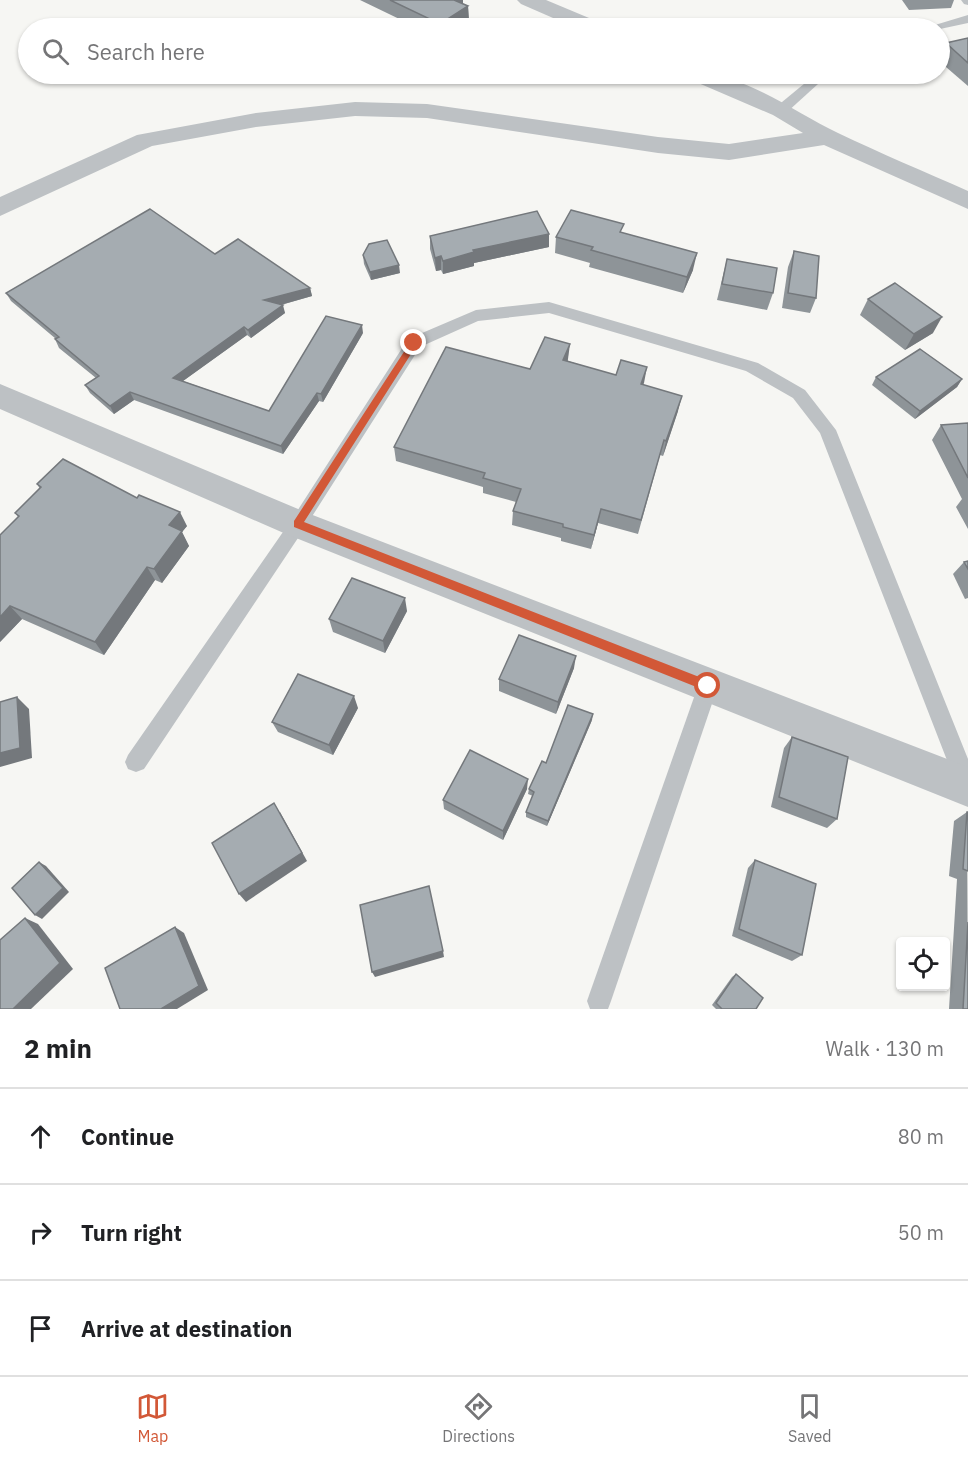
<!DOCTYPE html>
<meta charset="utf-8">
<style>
:root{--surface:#fff;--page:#f2f2f2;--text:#202124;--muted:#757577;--line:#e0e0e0;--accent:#d25837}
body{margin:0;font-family:"IBM Plex Sans",sans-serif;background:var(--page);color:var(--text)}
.controls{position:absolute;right:18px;bottom:18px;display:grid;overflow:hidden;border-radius:6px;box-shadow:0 2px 4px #0004}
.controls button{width:54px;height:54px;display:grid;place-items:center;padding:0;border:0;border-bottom:2px solid var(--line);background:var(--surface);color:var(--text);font:30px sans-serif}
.stop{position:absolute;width:18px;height:18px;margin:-14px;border:4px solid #d25837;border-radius:50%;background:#fff}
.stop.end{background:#d25837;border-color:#fff;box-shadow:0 2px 6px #0008}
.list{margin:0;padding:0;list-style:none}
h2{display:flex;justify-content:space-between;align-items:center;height:78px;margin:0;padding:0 24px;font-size:26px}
h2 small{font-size:20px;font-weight:400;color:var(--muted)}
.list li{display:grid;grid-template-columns:39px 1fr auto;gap:18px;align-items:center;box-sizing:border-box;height:96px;padding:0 24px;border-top:2px solid var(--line)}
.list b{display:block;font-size:22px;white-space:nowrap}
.list em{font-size:20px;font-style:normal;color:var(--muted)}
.icon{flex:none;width:33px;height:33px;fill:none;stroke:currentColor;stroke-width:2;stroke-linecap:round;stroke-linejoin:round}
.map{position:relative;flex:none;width:968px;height:1009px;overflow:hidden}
.search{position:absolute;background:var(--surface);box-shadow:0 2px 4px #0004;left:18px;right:18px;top:18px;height:66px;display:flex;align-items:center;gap:15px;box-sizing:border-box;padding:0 21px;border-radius:33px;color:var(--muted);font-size:22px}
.sheet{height:366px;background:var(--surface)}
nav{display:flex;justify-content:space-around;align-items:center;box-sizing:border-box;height:84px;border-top:2px solid var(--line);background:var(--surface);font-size:16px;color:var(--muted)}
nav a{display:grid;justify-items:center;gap:3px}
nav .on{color:var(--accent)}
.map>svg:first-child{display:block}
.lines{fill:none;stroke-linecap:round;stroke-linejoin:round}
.lane{fill:#bdc1c4;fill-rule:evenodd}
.street{fill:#bdc1c4;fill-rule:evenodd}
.wall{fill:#8e9498}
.shaded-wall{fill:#74787c}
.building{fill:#a5acb1;stroke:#74787c;stroke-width:1.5}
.route{fill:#d25837}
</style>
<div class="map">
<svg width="968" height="1009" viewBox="0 0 968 1009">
<rect width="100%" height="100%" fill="#f6f6f3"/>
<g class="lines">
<g class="lane">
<path d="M961 0H968V5L964 4Z"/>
<path d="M968 15V23L940 29 925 28Z"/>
<path d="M816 74H829L786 113H776V107Z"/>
<path d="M549 302 758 363 805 390 836 430 968 759V797L960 794 957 786 820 433 793 398 746 371 549 313 478 321 420 347 304 529 144 769 136 772 128 769 125 762 128 755 292 519 408 339 476 310Z"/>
<path d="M708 676 715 679 718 686 611 1001 608 1009H590L587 1001 698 686 701 679Z"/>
</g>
<g class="street">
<path d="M517 0H546L601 23 604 28H576L521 4Z"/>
<path d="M686 74C738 68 792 111 838 133 880 153 925 172 968 191V209L824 145 729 160 658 153 427 118 355 116 256 127 152 146 0 216V197L137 135 256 113 355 102 427 104 658 137 729 144 803 133 773 115 689 79Z"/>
<path d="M0 384 310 514 968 767V807L286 534 0 409Z"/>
</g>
</g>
<g class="wall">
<path d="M360 0H463V4L468 6 469 22 458 28H418Z"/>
<path d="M902 0H954L951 8 909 10Z"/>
<path d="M968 38V86L939 61V58L946 43Z"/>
<path d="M623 233 693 270 683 293 589 267 590 263 555 253 556 237Z"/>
<path d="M549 234V247L474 263V266L443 274 441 270 436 271 430 249V236Z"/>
<path d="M794 251 816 298 810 313 782 308 788 267Z"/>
<path d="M215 254 310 288 312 296 281 305 285 313 251 338 247 335 183 381 269 411 363 333 323 402 319 401 283 454 134 400 114 414 90 393 85 385 96 378 59 348 55 339H56L11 301 6 293Z"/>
<path d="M363 255 400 273 371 280 364 264Z"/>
<path d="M727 259 773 293 767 310 717 300Z"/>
<path d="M868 299 933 333 905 350 860 315Z"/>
<path d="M568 359V361L643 384 678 411 663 456 660 455 638 534 598 523 591 549 561 541V538L512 525 513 511 516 502 483 493V487L396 461 394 447 530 369Z"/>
<path d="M876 377 962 379 957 387 915 419 872 385Z"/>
<path d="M968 423V529L956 507 962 499 932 440 941 425Z"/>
<path d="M37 484 187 526 182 532 189 546 162 583 155 580 104 655 22 619 0 642 18 517 15 513 40 489Z"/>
<path d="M968 561V598L965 599 953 574 964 562Z"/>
<path d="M407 611 385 653 333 632 329 619Z"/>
<path d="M574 668 556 714 499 691V679Z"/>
<path d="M358 708 333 755 278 732 272 722Z"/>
<path d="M592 720 547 826 526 817V812L533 796 528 794 529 789 546 763Z"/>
<path d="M792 737 837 819 827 828 771 807 784 748Z"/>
<path d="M527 789 503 840 444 809 443 800Z"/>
<path d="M967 812 968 1009H949L957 879 949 876 954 821Z"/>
<path d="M755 860 802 955 792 961 732 936 748 868Z"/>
<path d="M736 974 756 1009H716L712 1005 732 977Z"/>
</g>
<g class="shaded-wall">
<path d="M451 0H463V7Z"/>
<path d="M468 6 469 22 458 28H440V24Z"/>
<path d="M549 234V247L474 263V266L443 274V261L473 250Z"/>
<path d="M697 253 693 270 683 293 687 277Z"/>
<path d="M441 256V270L436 271 435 258Z"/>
<path d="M399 265 400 273 371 280 370 272Z"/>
<path d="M310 288 312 296 266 309 264 300Z"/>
<path d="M283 305 285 313 251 338 248 330Z"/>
<path d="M942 317 933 333 905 350 914 334Z"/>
<path d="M362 325 363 333 323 402 321 394Z"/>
<path d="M244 327 247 335 176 386 173 378Z"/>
<path d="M570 344 568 359 561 375 563 360Z"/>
<path d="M647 367 644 383 637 399 641 384Z"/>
<path d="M962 379 957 387 915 419 920 411Z"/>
<path d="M130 392 134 400 114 414 110 406Z"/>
<path d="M317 393 319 401 283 454 281 446Z"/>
<path d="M682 396 678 411 663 456 666 441Z"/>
<path d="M601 509 598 523 591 549 594 535Z"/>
<path d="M180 512 187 526 182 532 189 546 162 583 154 569 169 525Z"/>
<path d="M147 567 155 580 104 655 95 642Z"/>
<path d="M405 598 407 611 385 653 383 641Z"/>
<path d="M10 606 22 619 0 642V617Z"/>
<path d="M576 656 574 668 556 714 558 702Z"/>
<path d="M354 696 358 708 333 755 329 745Z"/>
<path d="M17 697 29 709 32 758 0 767V753Z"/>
<path d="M593 714 592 720 547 826 548 821Z"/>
<path d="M528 779 527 789 503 840V831Z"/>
<path d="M280 812 307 861 246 902 239 894Z"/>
<path d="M39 862 46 866 69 892 42 919 35 915Z"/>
<path d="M25 918 38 924 73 969 31 1009H13Z"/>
<path d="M175 927 184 933 208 990 177 1009H161Z"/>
<path d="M443 951 444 957 375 977 372 972Z"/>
</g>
<g class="building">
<path d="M390 0H454L468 6 440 24Z"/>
<path d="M968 38V63L946 43Z"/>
<path d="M150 209 215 254 238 239 310 288 264 300 283 305 248 330 244 327 173 378 269 411 326 316 362 325 321 394 317 393 281 446 130 392 110 406 85 385 99 376 55 339 59 337 6 293Z"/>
<path d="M571 210 624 224 620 232 697 253 687 277 591 250 593 247 556 237Z"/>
<path d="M537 211 549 234 473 250 474 252 443 261 441 256 435 258 430 236Z"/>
<path d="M387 240 399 265 370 272 363 255 369 244Z"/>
<path d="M794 251 819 256 816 298 788 293Z"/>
<path d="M727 259 777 268 773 293 722 284Z"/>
<path d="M895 283 942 317 914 334 868 299Z"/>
<path d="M545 337 570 344 563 360 616 375 621 360 647 367 641 384 682 396 666 441 664 440 641 520 601 509 594 535 563 527V524L513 511 521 489 483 478 485 473 394 447 446 347 530 369Z"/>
<path d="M920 349 962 379 920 411 876 377Z"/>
<path d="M968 423V478L941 425Z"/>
<path d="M63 459 137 498 139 495 180 512 169 525 182 531 154 569 147 567 95 642 10 606 0 617V535L19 516 15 513 41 487 37 484Z"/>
<path d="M968 561V569L964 562Z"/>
<path d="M352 578 405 598 383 641 329 619Z"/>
<path d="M519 635 576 656 558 702 499 679Z"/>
<path d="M298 674 354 696 329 745 272 722Z"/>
<path d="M17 697 20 748 0 753V702Z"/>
<path d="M568 705 593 714 548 821 526 812 534 792 529 789 542 761 546 763Z"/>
<path d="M792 737 848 757 837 819 779 797Z"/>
<path d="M470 750 528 779 503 831 443 800Z"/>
<path d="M274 803 302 853 239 894 212 843Z"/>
<path d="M967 812H968V871L963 869Z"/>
<path d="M755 860 816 884 802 955 739 929Z"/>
<path d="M39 862 63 888 35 915 12 888Z"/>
<path d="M429 886 443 951 372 972 360 905Z"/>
<path d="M25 918 60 963 13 1009H0V940Z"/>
<path d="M968 922V1009H963Z"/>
<path d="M175 927 199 986 161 1009H120L105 968Z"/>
<path d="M736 974 763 998 756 1009H722L716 1003Z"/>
</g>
<path class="route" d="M411 341 418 343 304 522 712 682V690H704L294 527V521Z"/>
</svg>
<div class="controls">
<button><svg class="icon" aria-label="locate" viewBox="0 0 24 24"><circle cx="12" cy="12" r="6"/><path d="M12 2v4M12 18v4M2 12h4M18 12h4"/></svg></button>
</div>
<div class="stop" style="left:708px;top:686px"></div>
<div class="stop end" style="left:414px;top:343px"></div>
<div class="search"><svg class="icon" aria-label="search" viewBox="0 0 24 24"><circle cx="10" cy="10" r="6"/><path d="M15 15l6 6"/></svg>Search here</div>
</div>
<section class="sheet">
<h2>2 min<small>Walk · 130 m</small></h2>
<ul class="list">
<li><svg class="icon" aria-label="ahead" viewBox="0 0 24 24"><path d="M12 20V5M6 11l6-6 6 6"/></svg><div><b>Continue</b></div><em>80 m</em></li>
<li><svg class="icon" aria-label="right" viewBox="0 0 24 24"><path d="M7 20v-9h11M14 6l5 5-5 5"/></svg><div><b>Turn right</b></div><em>50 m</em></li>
<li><svg class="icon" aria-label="arrive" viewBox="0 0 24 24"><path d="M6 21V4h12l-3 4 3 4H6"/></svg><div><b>Arrive at destination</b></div></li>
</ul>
</section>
<nav>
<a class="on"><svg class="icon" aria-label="map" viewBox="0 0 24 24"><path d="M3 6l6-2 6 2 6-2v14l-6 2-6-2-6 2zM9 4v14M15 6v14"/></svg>Map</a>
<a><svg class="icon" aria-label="directions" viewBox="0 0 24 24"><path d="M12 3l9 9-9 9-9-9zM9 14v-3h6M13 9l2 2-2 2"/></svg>Directions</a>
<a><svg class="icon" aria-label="saved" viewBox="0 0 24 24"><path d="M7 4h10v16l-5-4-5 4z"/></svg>Saved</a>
</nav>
